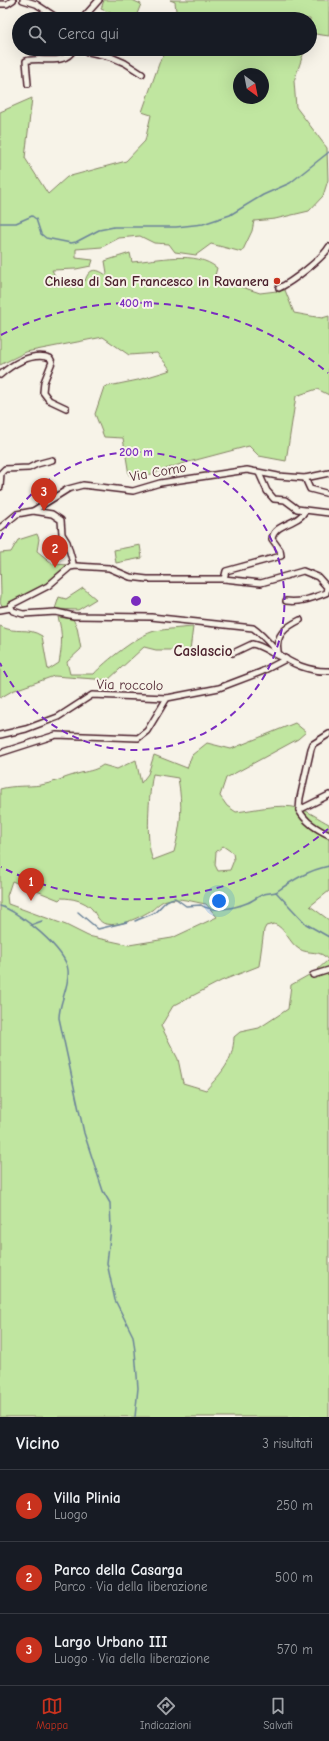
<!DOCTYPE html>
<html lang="it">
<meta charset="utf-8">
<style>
:root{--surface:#171b24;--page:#242831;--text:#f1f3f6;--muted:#9ea1a6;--line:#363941;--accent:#c8321e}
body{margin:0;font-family:"Comic Neue",sans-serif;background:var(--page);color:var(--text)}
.compass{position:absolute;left:233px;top:68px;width:36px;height:36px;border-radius:50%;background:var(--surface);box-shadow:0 4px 16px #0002;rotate:148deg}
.you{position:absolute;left:219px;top:901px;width:14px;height:14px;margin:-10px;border:3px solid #fff;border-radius:50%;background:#1a73e8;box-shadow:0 0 0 6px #1a73e833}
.badge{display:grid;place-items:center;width:26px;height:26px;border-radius:50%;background:var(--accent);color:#fff;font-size:13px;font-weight:700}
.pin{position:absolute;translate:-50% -33px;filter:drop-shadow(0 1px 2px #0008)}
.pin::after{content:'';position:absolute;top:21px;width:14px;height:12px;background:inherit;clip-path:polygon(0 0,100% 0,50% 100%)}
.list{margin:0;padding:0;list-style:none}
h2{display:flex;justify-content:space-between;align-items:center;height:52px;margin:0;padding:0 16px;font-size:17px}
h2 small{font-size:13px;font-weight:400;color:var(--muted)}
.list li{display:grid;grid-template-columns:26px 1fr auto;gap:12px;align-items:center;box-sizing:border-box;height:72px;padding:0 16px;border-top:1px solid var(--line)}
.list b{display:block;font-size:15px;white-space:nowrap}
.list p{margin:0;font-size:13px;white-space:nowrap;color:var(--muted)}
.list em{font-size:13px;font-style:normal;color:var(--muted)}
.icon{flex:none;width:22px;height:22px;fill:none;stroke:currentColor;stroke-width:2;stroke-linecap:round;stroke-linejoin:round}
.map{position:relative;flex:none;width:329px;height:1417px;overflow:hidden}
.search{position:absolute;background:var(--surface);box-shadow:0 4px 16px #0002;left:12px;right:12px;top:12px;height:44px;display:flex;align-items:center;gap:10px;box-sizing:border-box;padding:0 14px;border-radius:22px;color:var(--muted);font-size:15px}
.sheet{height:268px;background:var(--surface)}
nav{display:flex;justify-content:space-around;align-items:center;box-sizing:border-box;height:56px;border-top:1px solid var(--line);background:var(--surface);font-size:11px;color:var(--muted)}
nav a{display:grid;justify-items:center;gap:2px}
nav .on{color:var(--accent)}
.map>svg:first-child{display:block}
.green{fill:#c0e6a0;stroke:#858266;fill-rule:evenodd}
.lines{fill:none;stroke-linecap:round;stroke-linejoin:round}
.stream{stroke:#6b8399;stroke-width:1.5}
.minor-casing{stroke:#4a1f2b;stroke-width:8}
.minor{stroke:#f7f3e8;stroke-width:5}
.ring{fill:none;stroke:#7b2cbf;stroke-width:2;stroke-dasharray:7 5}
.poi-dot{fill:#c8321e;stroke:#f7f3e8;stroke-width:1.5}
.labels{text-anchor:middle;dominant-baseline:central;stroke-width:4;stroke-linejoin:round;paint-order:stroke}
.poi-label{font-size:14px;font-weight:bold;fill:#4a1f2b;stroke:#f7f3e8;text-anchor:end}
.street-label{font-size:14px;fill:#4a1f2b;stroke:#f7f3e8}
.neighbourhood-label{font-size:15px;font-weight:bold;fill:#4a1f2b;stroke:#f7f3e8}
.centre{fill:#7b2cbf;stroke:#f7f3e8;stroke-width:2}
.ring-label{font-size:12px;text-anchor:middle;font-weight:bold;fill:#7b2cbf;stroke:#f7f3e8;stroke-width:4;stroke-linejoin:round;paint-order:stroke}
</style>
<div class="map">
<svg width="329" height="1417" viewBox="0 0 329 1417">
<rect width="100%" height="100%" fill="#f7f3e8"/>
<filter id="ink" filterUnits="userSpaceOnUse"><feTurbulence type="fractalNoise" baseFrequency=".025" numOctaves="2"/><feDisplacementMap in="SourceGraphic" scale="8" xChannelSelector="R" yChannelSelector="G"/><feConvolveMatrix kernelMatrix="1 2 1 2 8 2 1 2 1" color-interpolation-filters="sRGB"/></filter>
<g filter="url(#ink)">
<g class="green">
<path d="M104 0H132L141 4 135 19H125L101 9Z"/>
<path d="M170 0H329V36L315 34 310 39V19H177L175 2Z"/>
<path d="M171 49H305L294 81 296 107 327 148 328 180 323 196 309 211 275 219 254 221 252 231 242 252 211 244 196 255 175 252 169 244 154 243 140 236 119 238 102 247 76 249V258L93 260 91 266 76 269 52 270 57 280 85 281C89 268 96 268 106 275L107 273 105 261 130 253 132 262C158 260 196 250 217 268L213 283 239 286 260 293 285 290 294 313 322 318 329 316V395L317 389 296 396 286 461 259 456 249 446 181 464 139 478 129 475 123 438 104 437 95 414 104 387 138 380 171 370 157 353 129 355 103 337 26 352 0 365V112L32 98 25 158 48 194 67 177 126 161 145 141 151 115 142 112 161 58ZM239 74H263V98H239Z"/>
<path d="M37 534 39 539 37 551 53 564 70 565 47 585 3 607 0 602 1 596 0 553 11 552 18 540Z"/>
<path d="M140 545 142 558 116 563 114 550Z"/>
<path d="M83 588 96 599 78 610 55 609 59 597 66 599Z"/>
<path d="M58 617 73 619 77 627 81 649 67 662 70 674H94C104 662 140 634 155 631 167 629 181 628 193 627L190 650H156L144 647 108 680 54 676 12 691 0 698V626C17 635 26 626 42 636L48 670 59 663C62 647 63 633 58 617Z"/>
<path d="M295 723 306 732 298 739 226 778 220 796 227 806 236 812C254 810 280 803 298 808 309 811 319 819 329 824V891L310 906 329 920V1417H0V789C14 785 27 787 41 785 54 783 65 777 77 774 87 771 95 771 103 765L117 769 136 760 141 783 148 774 154 755 187 768 192 755 207 743 231 749ZM153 774 178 778C183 806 181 825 174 852L153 860C145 845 149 791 153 774ZM223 846 233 853 234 860 230 870 218 871 215 865 216 852ZM12 881 59 900 61 898C72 898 85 901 92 909 96 914 99 923 106 924 121 927 140 917 152 910 157 906 161 901 167 900 180 897 193 902 206 904L217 917 172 938 129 945 88 936 66 925 8 904 7 896ZM274 924C285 927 289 943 299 949 309 955 321 949 328 960L316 971 291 985 288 1009 259 1028 240 1032 234 1037C233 1062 222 1072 206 1090L183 1083 178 1059 161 1026 173 1006 221 981 259 966 264 930 266 926Z"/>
</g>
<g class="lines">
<g class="stream">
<path d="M0 223H16L32 216 36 219 41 234 46 238 71 243 76 242 99 230 114 227H176L203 224 230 215 263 195 290 183 329 152"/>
<path d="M276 892C293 880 309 870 329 866"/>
<path d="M0 906C19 911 66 950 68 970 70 986 59 1002 59 1018L84 1133 103 1191 110 1203 111 1228 107 1263 115 1300 133 1336 135 1351 138 1388 135 1417"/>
<path d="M78 912 98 929 127 922"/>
<path d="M135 921C141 918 148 916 154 913 162 907 165 899 175 898L186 906 201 905C212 913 235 908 247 903 253 901 258 896 264 894 267 893 272 893 276 892L306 924 329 937"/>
<path d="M31 925 42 921"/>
</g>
<defs>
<g id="minor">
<path d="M23 0 36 4 59 19"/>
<path d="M0 4H7L13 0"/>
<path d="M82 19 99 0"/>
<path d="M76 49 111 57 125 63 142 74"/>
<path d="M28 84 26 61C41 56 64 67 74 49"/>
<path d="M279 288C292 282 323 258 329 247"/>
<path d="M0 375C13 364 32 352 50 358L52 362 44 382 43 392 49 400 66 408"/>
<path d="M259 473 267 491 274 499 285 500 297 509 329 513"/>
<path d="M305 478 310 489 329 494"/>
<path d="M0 487 1 473 5 469 29 468 37 464 52 460"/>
<path d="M33 511 52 514 61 520 62 534 67 542 73 563 72 566"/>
<path d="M0 528 17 514 33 511 68 489 83 485 133 491 160 483 247 470 278 476 305 478 329 473"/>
<path d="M224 579 226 571 281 556 280 550 272 539C274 523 298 525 305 511"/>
<path d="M11 608V605L48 586 70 567 76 566 109 568 130 577 147 579H224L261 583 303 571 318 577 327 587 326 593C312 598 301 603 286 601"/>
<path d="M11 608 13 611 23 614 56 612 74 616 151 617 253 628C263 635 269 643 277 652 289 664 312 672 329 671"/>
<path d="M0 610 11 608"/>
<path d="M278 651C275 635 286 627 300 620"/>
<path d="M233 653 252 644C264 646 271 654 283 658"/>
<path d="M329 734 313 744 311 749 300 798 299 810C305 822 317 829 329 835"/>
<path d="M0 735 26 729 58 717 92 695 167 698 219 688 261 672 286 659"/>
<path d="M0 753 56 735 138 738 147 731 167 698"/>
<path d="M299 810 329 795"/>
<path d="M313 975 329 970"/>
</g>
</defs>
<use href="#minor" class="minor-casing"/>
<use href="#minor" class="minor"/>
</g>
</g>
<g class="ring">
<path d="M0 539A149 149 0 1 1 0 663"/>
<path d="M328 829A298 298 0 0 1 1 867M1 335A298 298 0 0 1 328 373"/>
</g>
<circle class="poi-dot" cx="277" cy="281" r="4"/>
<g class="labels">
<g class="poi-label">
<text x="269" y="281">Chiesa di San Francesco in Ravanera</text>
</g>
<g class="street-label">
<text transform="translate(158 472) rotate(-10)">Via Como</text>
<text transform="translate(130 685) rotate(1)">Via roccolo</text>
</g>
<g class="neighbourhood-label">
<text x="203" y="651">Caslascio</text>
</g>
</g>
<circle cx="136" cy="601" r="6" class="centre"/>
<g class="ring-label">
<text x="136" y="307">400 m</text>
<text x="136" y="456">200 m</text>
</g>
</svg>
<svg class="compass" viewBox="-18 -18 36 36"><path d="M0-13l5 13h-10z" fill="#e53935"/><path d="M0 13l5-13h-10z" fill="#9ea1a6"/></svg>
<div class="you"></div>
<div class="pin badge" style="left:31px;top:901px">1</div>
<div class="pin badge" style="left:55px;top:568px">2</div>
<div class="pin badge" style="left:44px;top:511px">3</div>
<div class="search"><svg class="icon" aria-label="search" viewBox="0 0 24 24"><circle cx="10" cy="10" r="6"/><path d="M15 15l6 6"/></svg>Cerca qui</div>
</div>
<section class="sheet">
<h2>Vicino<small>3 risultati</small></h2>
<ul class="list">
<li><span class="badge">1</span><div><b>Villa Plinia</b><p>Luogo</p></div><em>250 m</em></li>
<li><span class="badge">2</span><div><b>Parco della Casarga</b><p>Parco · Via della liberazione</p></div><em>500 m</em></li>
<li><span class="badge">3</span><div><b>Largo Urbano III</b><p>Luogo · Via della liberazione</p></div><em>570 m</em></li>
</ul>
</section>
<nav>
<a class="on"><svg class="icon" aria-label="map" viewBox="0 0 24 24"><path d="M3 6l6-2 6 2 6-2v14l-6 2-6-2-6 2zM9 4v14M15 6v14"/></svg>Mappa</a>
<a><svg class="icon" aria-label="directions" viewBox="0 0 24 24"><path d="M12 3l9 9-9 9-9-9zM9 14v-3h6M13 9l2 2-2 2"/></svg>Indicazioni</a>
<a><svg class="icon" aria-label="saved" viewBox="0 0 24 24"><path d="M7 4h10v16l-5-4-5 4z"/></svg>Salvati</a>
</nav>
